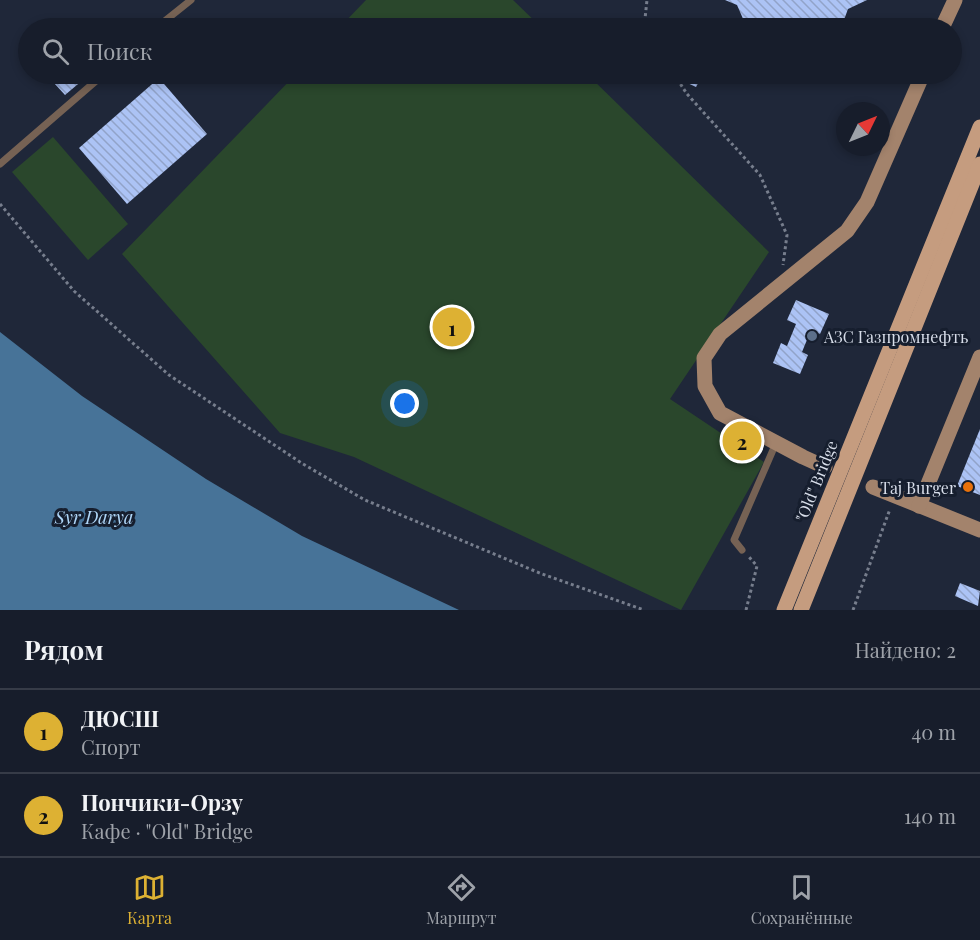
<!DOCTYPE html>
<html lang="ru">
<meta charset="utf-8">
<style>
:root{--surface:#171d2b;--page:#202633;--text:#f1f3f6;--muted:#9ea2a9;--line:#363b47;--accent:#ddb133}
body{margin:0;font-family:"Playfair Display",serif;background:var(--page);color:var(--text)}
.compass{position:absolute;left:836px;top:102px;width:54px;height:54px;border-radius:50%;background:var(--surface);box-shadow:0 3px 9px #0003;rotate:47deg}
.you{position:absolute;left:405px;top:404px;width:21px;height:21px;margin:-15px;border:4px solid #fff;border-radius:50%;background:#1a73e8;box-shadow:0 0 0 9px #1a73e833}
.badge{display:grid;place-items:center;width:39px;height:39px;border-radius:50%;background:var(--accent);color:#111;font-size:20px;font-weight:700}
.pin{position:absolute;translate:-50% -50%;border:3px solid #fff;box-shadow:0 2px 6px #0006}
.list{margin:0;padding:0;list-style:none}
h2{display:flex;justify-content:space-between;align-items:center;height:78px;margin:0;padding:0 24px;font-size:26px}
h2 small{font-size:20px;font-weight:400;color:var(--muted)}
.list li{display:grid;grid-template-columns:39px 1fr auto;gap:18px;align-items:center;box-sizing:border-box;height:84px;padding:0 24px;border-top:2px solid var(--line)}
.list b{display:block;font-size:22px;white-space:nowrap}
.list p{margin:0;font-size:20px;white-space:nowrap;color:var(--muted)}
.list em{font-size:20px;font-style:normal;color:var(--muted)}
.icon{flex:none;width:33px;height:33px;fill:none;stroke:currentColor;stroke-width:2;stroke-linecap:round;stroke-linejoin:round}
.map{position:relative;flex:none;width:980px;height:610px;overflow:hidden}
.search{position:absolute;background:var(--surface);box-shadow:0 3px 9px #0003;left:18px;right:18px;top:18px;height:66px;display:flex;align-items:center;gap:15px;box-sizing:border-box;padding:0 21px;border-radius:33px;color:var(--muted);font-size:22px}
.sheet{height:246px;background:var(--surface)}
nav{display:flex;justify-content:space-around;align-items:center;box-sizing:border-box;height:84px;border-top:2px solid var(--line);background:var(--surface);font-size:16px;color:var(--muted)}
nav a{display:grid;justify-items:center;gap:3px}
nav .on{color:var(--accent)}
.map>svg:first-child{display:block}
.green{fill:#2a472c}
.water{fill:#477398}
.building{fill:url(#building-back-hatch)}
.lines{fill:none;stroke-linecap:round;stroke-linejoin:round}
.path{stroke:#777e8d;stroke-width:3;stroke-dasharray:3 3;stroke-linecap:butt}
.lane{stroke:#766254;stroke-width:7}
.secondary{stroke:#a3836c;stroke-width:15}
.primary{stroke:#c59c7f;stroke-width:15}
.service-dot{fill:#5c6f8a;stroke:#161e2e;stroke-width:2}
.food-dot{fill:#e8710a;stroke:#161e2e;stroke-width:2}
.labels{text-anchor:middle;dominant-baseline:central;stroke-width:6;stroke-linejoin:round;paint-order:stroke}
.poi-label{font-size:16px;fill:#d7dde9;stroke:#161e2e;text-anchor:start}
.street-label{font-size:16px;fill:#d7dde9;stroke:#161e2e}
.water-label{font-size:18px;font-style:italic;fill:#afd6f8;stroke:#161e2e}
</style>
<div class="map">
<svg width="980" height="610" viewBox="0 0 980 610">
<defs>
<pattern id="building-back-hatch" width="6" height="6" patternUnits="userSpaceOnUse" patternTransform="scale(1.5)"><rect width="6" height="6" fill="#acc3f5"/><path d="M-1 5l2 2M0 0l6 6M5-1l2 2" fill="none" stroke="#91a3c9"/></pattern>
</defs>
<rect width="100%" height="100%" fill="#1f2739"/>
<g class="green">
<path d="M366 0H513L542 28H339Z"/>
<path d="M296 74H587L769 252 670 399 764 462 681 610 354 457 280 433 122 254Z"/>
<path d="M53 137 128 224 88 260 12 172Z"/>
</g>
<path class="water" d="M0 332 82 396 206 479 302 536 459 610H0Z"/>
<g class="building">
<path d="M725 0H867L848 9 841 28H747L737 5Z"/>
<path d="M65 74H90L65 95 54 83Z"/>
<path d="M684 74H703L696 87 681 80Z"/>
<path d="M159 78 207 134 127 204 79 148Z"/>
<path d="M796 300 829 314 820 334 811 330 802 352 808 355 800 374 773 363 781 343 787 346 796 324 787 320Z"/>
<path d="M980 429V495L957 486Z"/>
<path d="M960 583 980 591 978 606 955 596Z"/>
</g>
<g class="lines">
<g class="path">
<path d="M644 28 647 0"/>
<path d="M674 74 687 94 760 175 787 235 783 265"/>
<path d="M0 204 74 291 169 375 303 464 365 500 542 574 644 610"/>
<path d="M746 610 757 566 749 557"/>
<path d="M853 610 890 509"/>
</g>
<g class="lane">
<path d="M156 28 191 0"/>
<path d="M0 164 104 74"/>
<path d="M742 550 734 540 776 443"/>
</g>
<g class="secondary">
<path d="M942 28 955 0"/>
<path d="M825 467 803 457 720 413 705 386 704 358 720 334 847 231 867 202 923 74"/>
<path d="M873 487 980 530"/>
<path d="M919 506 980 357"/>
</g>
<g class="primary">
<path d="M784 610 980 127"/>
<path d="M801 610 980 164"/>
</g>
</g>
<circle class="service-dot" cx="812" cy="336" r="6"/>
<circle class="food-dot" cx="968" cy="487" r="6"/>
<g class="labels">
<g class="poi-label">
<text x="824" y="336">АЗС Газпромнефть</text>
<text x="956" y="487" text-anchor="end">Taj Burger</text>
</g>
<g class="street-label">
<text transform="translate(816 481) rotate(-68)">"Old" Bridge</text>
</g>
<g class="water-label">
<text x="94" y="517">Syr Darya</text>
</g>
</g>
</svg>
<svg class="compass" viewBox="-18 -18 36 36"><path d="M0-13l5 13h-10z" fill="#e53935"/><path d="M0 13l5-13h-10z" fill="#9ea2a9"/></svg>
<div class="you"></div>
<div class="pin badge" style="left:452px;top:327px">1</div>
<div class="pin badge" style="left:742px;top:441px">2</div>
<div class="search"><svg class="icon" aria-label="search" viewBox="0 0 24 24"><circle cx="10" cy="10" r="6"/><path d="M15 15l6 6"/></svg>Поиск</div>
</div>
<section class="sheet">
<h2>Рядом<small>Найдено: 2</small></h2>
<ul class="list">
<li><span class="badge">1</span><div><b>ДЮСШ</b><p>Спорт</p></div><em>40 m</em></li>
<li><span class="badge">2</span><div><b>Пончики-Орзу</b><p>Кафе · &quot;Old&quot; Bridge</p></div><em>140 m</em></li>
</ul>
</section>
<nav>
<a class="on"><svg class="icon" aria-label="map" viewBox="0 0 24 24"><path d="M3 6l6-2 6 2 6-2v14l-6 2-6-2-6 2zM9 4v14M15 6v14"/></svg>Карта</a>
<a><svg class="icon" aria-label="directions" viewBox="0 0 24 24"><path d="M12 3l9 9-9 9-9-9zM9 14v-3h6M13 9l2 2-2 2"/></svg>Маршрут</a>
<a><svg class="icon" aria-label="saved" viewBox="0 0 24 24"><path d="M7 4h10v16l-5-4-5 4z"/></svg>Сохранённые</a>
</nav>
